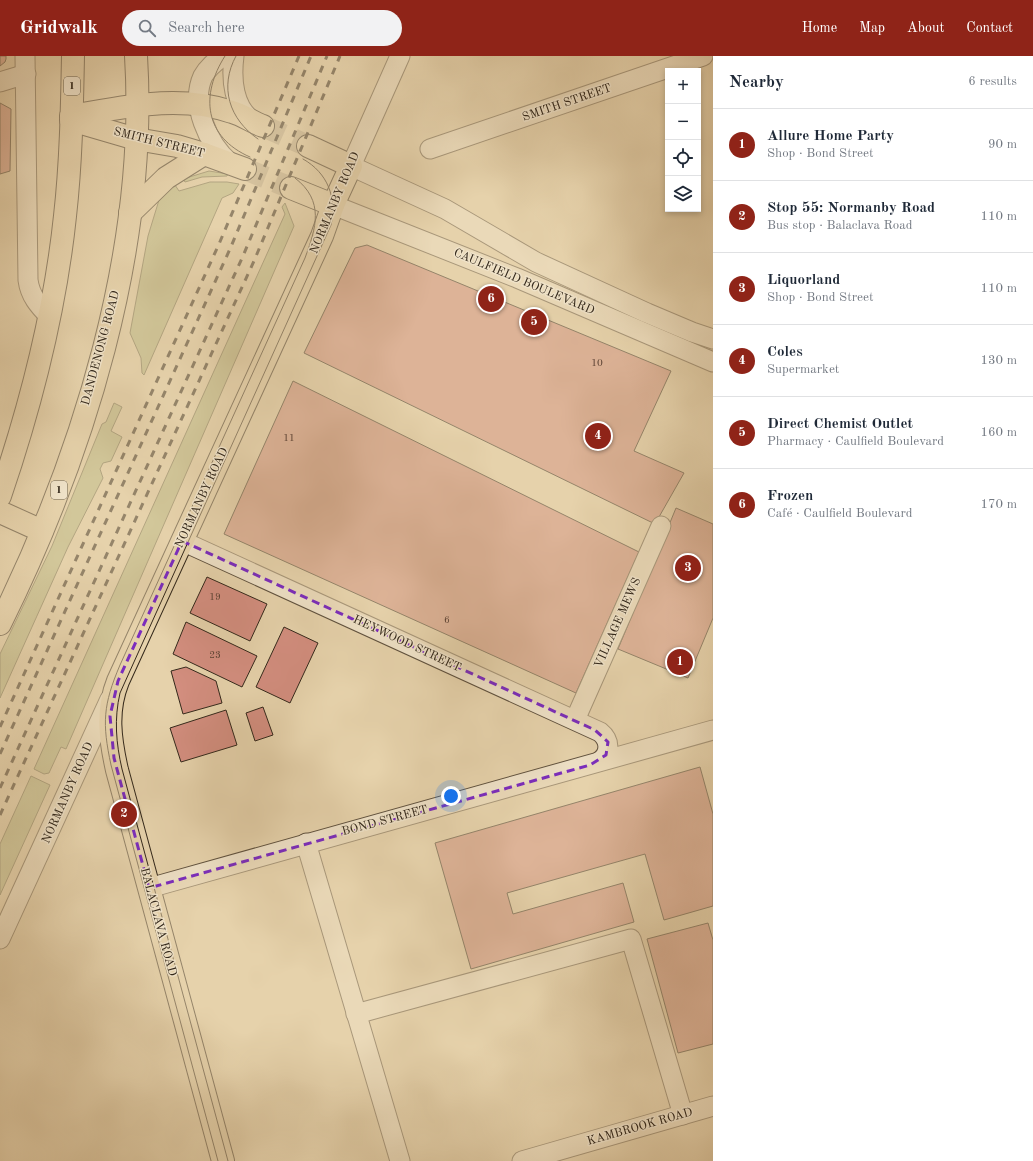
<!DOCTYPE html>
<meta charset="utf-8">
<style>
:root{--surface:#fff;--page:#f2f2f3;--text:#1f2937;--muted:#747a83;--line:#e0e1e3;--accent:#8f2418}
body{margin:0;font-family:"Old Standard TT",serif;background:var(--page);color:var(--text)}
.controls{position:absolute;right:12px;top:12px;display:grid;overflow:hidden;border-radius:0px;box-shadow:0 2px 6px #0003}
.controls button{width:36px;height:36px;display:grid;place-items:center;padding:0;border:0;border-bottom:1px solid var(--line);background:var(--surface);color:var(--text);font:20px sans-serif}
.you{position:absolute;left:451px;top:740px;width:14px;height:14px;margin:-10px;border:3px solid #fff;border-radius:50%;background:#1a73e8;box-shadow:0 0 0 6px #1a73e833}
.badge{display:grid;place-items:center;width:26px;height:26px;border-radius:50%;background:var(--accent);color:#fff;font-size:13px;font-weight:700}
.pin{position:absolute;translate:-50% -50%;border:2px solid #fff;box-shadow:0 1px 4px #0006}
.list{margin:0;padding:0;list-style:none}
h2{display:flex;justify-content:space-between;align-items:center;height:52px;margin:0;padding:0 16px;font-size:17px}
h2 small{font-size:13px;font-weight:400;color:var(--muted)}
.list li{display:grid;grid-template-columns:26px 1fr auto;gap:12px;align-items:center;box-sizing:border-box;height:72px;padding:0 16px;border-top:1px solid var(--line)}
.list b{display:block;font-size:15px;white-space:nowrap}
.list p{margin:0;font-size:13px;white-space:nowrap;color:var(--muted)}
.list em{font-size:13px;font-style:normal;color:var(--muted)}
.icon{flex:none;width:22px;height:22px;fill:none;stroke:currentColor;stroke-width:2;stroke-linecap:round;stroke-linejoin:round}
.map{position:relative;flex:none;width:713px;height:1105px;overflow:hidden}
header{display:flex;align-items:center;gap:24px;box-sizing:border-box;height:56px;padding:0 20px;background:var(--accent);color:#fff}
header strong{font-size:19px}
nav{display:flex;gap:22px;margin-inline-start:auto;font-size:14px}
.search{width:280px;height:36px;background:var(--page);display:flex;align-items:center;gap:10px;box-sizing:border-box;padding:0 14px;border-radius:22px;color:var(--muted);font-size:15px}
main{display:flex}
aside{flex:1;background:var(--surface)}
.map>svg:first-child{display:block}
.green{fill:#bbba85;stroke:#777150}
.building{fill:#d38e7f;stroke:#33281b}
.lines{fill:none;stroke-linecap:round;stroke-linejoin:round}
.major-tunnel{stroke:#c2b08e;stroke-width:22;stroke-dasharray:22 11;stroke-linecap:butt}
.minor-casing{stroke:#60523f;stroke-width:21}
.major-casing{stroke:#33281b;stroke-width:24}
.highway-casing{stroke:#33281b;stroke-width:24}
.minor{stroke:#efe2c8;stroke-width:19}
.major{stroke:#e6d2ab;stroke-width:22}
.highway{stroke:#e6d2ab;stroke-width:22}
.tram{stroke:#33281b;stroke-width:1}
.rail{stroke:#33281b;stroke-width:3;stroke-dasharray:7 7;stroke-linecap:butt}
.marked{fill:none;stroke:#7b2cbf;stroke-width:3;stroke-dasharray:8 5;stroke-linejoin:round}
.labels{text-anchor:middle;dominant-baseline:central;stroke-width:3;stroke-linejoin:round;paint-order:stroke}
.number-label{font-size:10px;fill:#5b4234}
.shield{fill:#efe2c8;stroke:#6b604f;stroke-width:1}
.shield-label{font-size:11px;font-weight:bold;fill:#33281b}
.street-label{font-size:12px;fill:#33281b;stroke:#efe2c8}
</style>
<header>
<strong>Gridwalk</strong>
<div class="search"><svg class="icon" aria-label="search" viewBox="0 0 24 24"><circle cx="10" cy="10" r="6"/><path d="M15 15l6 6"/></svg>Search here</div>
<nav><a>Home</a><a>Map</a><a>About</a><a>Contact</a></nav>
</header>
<main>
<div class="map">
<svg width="713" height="1105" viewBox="0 0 713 1105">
<rect width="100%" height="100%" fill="#e6d2ab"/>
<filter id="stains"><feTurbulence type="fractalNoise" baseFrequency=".005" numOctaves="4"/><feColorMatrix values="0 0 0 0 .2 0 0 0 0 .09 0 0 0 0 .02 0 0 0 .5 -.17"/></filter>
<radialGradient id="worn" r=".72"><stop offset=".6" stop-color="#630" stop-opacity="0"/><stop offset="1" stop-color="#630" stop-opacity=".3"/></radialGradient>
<g class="green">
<path d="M209 115 228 118 227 120 202 121 185 126 183 123Z"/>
<path d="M210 126H227L239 128 233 137 222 142 144 319 142 317 141 302 130 277 148 180 159 144 166 135 175 129 179 135Z"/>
<path d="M285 147 294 170 66 693 61 691 49 717 44 718 34 713 285 158 282 151Z"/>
<path d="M114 347 122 351 111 375 122 381 111 405 103 407 100 413 103 422 68 491 0 642V598L52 490 102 368 106 366Z"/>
<path d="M31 720 50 729 0 839V788Z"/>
</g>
<g class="building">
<path d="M0 0H6V3L5 6 0 10Z"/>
<path d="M0 47 11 53 10 115 0 118Z"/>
<path d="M367 189 671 315 634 395 684 417 655 468 304 297 355 192Z"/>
<path d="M293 325 639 496 576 637 224 478Z"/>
<path d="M676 452 713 468V562L688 622 618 593Z"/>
<path d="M207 521 267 548 250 585 190 557Z"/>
<path d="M186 566 257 600 242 631 173 598Z"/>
<path d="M284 571 318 587 290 647 256 631Z"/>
<path d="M186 611 216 625 222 647 183 658 171 615Z"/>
<path d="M263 651 273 679 255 685 246 657Z"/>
<path d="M226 654 237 689 181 706 170 672Z"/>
<path d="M700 711 713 758V850L664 864 645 798 507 837 513 858 623 827 634 866 471 913 435 787Z"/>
<path d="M708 867 713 884V988L678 997 647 883Z"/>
</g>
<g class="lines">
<g class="major-tunnel">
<path d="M263 70 308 90"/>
<path d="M245 113 291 132"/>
</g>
<defs>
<g id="minor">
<path d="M25 0 28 224C30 240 39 250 50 261"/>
<path d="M223 0C215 6 208 11 203 20 190 48 208 88 230 107"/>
<path d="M234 0C231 23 233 52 254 66"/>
<path d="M400 0 351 110 445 153 536 206 647 257 692 276 713 283"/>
<path d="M0 26 26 18"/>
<path d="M430 93 703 0"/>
<path d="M333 149 517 222 713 306"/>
<path d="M182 485 600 676C610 684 611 697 600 705"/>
<path d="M575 664 661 470"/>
<path d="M306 787 400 1105"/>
<path d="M149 832 713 674"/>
<path d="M0 883 110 643"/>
<path d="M356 958 631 883 683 1059"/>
<path d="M522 1105 713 1050"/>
</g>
<g id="major">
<path d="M71 60C125 51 179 38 232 56 243 59 252 66 263 70"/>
<path d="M71 64 136 83 177 90 204 98 245 113"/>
<path d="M291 132 333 149"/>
<path d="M130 157 166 122 204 98"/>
<path d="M223 1105 117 714C110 683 106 655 118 625L322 180 333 149 351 110 308 90"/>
</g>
<g id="highway">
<path d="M0 440C31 349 55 256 65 160 71 107 72 53 73 0"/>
<path d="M0 456 42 475"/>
<path d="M0 568C84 398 148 192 136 0"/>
</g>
</defs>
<use href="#minor" class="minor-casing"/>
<use href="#major" class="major-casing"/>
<use href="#highway" class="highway-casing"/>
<use href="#minor" class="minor"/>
<use href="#major" class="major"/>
<use href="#highway" class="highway"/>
<g class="tram">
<path d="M225 0C200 39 204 81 250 101"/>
<path d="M236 0C219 31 229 63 258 83"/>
<path d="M218 1105 111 709C102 667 103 649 120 609L305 202C316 172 325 145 295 122"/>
<path d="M228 1105 122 713C116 687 114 663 120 637L331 169C337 142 328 117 303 103"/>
</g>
<g class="rail">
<path d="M0 671 219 188 299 0"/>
<path d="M0 698 230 193 311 0"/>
<path d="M0 732 243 200 327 0"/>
<path d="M0 759 254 205 340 0"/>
</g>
</g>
<path d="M0 0H713V1105H0ZM182 485 595 674 608 686 606 699 590 709 149 832 114 702 110 660 118 625Z" fill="#e6d2ab" fill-opacity=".55" fill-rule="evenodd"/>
<path class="marked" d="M182 485 595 674 608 686 606 699 590 709 149 832 114 702 110 660 118 625Z"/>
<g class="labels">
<g class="number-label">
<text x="597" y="307">10</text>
<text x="289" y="382">11</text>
<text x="215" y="541">19</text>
<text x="447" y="564">6</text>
<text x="215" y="599">23</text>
</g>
<g class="shield">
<rect x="64" y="21" width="16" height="18" rx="3"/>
<rect x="51" y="425" width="16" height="18" rx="3"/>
</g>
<g class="shield-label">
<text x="72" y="30">1</text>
<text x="59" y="434">1</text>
</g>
<g class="street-label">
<text transform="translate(567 47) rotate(-19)">SMITH STREET</text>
<text transform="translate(159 87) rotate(14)">SMITH STREET</text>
<text transform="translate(335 147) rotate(-67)">NORMANBY ROAD</text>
<text transform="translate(524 226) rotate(23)">CAULFIELD BOULEVARD</text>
<text transform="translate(101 292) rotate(-75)">DANDENONG ROAD</text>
<text transform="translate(202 442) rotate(-65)">NORMANBY ROAD</text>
<text transform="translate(618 567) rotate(-66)">VILLAGE MEWS</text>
<text transform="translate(407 588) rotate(25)">HEYWOOD STREET</text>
<text transform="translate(68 737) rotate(-66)">NORMANBY ROAD</text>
<text transform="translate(385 765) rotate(-15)">BOND STREET</text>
<text transform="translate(158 866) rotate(75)">BALACLAVA ROAD</text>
<text transform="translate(640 1071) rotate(-16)">KAMBROOK ROAD</text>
</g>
</g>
<rect width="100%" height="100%" filter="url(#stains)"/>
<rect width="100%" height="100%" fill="url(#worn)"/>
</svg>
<div class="controls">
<button>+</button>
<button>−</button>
<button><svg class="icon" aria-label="locate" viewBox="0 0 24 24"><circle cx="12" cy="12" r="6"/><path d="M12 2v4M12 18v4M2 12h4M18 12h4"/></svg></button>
<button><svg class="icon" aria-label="layers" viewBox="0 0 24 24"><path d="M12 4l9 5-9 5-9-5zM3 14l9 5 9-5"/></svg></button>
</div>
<div class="you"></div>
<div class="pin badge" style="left:680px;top:606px">1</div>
<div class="pin badge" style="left:124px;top:758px">2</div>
<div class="pin badge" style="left:688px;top:512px">3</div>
<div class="pin badge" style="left:598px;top:380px">4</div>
<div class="pin badge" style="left:534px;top:266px">5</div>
<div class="pin badge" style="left:491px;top:243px">6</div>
</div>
<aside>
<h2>Nearby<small>6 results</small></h2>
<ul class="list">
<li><span class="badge">1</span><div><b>Allure Home Party</b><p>Shop · Bond Street</p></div><em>90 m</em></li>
<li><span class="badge">2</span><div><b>Stop 55: Normanby Road</b><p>Bus stop · Balaclava Road</p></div><em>110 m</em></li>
<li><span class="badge">3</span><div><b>Liquorland</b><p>Shop · Bond Street</p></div><em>110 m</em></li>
<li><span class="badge">4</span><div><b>Coles</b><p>Supermarket</p></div><em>130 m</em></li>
<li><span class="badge">5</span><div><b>Direct Chemist Outlet</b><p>Pharmacy · Caulfield Boulevard</p></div><em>160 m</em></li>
<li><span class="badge">6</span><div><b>Frozen</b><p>Café · Caulfield Boulevard</p></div><em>170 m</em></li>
</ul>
</aside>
</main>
